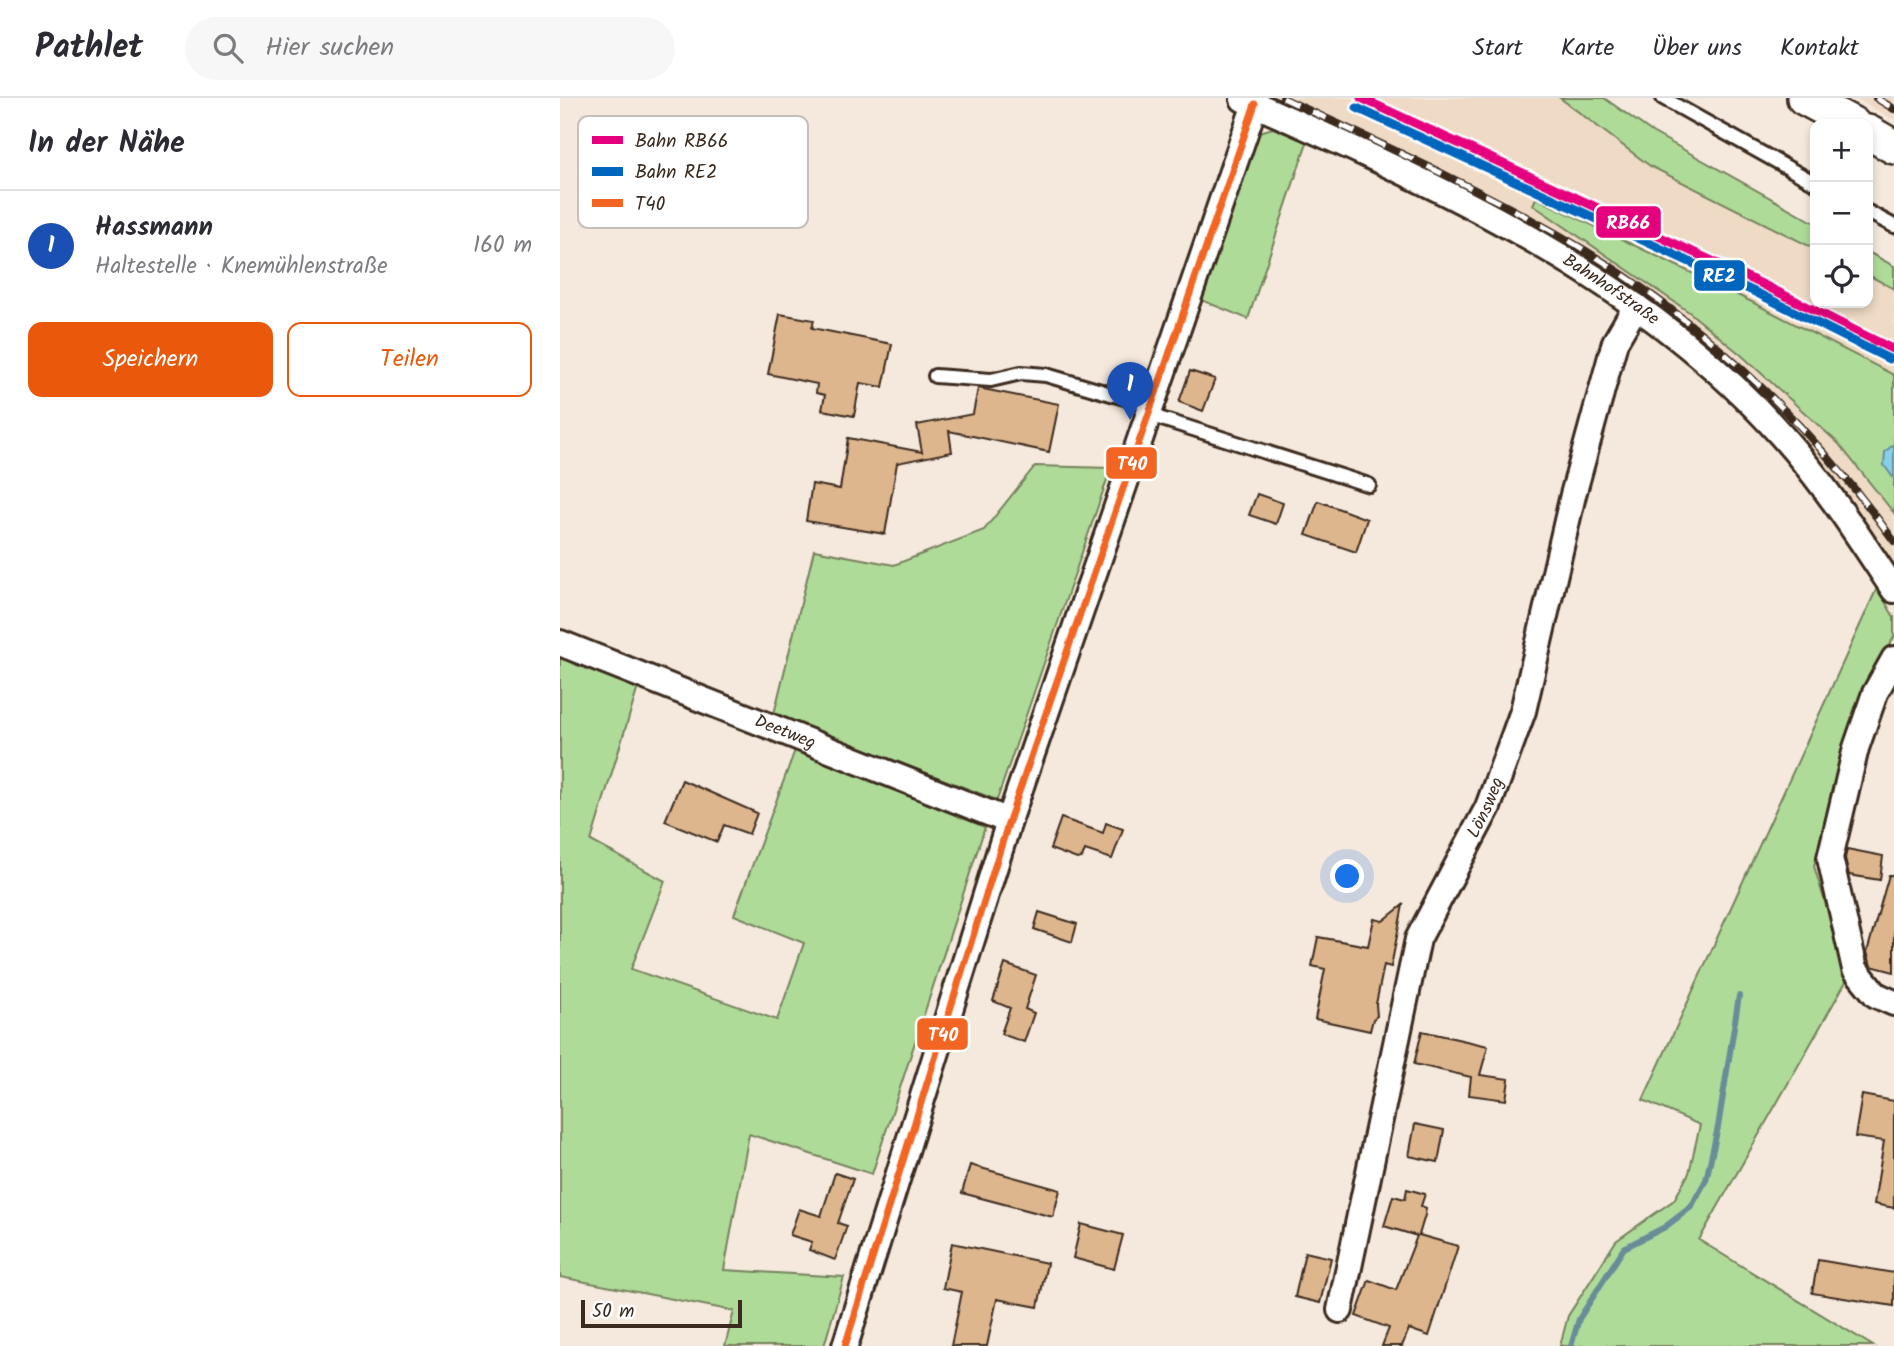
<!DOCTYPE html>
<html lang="de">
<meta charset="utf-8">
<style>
:root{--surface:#fff;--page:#f7f7f7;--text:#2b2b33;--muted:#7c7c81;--line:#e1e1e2;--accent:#ea580c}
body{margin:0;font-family:Kalam,sans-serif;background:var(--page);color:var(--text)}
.controls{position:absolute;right:21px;top:21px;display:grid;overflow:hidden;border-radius:14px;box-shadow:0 4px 10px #0003}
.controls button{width:63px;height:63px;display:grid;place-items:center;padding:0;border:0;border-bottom:2px solid var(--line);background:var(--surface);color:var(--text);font:35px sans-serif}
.scale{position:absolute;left:21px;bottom:18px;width:161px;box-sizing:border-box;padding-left:7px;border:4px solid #3b2a1e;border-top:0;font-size:19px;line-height:24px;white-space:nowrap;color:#3b2a1e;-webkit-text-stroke:5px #fff;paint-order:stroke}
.you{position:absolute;left:788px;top:779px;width:24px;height:24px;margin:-18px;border:5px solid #fff;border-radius:50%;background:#1a73e8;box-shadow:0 0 0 10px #1a73e833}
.badge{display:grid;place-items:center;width:46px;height:46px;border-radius:50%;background:var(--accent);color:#fff;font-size:23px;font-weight:700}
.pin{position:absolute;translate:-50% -58px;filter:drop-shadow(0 2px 4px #0008)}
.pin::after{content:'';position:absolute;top:37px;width:24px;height:21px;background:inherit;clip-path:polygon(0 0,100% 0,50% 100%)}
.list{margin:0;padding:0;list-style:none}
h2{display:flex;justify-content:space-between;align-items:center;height:91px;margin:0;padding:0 28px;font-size:30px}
h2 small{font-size:23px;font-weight:400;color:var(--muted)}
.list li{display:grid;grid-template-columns:46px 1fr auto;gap:21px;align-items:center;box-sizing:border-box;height:112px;padding:0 28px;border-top:2px solid var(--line)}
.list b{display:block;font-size:26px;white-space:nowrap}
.list p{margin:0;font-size:23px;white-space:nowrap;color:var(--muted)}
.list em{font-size:23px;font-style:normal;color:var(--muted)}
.actions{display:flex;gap:14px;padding:21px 28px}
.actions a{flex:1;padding:16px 0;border:2px solid var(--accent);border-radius:14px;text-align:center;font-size:24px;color:var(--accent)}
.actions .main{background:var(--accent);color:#fff}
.icon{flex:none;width:38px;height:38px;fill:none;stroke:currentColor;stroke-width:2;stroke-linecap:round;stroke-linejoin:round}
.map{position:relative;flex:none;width:1334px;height:1248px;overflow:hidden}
header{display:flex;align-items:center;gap:42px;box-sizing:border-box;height:98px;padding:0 35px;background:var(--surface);border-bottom:2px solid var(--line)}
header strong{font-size:33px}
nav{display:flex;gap:38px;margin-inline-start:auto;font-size:24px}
.search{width:490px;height:63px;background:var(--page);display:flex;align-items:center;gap:18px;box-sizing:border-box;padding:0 24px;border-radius:38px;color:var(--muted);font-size:26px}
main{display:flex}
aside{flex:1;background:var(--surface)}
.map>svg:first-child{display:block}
.built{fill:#eedac5}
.green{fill:#afdb99;stroke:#75825c;stroke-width:2}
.water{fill:#88cfea;stroke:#698d98;stroke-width:2}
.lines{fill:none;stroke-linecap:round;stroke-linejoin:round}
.stream{stroke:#698d98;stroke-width:6}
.building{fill:#ddb68e;stroke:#3b2a1e;stroke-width:2}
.lane-casing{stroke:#3b2a1e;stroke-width:18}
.street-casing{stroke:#3b2a1e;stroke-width:30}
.secondary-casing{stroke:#3b2a1e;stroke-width:38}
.lane{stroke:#fff;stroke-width:12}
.street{stroke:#fff;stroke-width:24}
.secondary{stroke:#fff;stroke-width:33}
.rail-casing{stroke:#3b2a1e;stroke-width:8}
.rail{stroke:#fff;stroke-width:5;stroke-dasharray:16;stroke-linecap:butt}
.bus-1-casing{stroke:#fff;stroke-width:12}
.bus-1{stroke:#f26522;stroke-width:7}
.rail-1-casing{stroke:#fff;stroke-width:14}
.rail-2-casing{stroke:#fff;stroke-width:14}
.rail-1{stroke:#e5007d;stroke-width:9}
.rail-2{stroke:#0065bd;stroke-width:9}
.labels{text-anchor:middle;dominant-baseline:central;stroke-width:6;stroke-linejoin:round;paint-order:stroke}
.street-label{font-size:18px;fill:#3b2a1e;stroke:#fff}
.key{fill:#fff;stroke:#c4bfbc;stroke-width:2}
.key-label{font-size:19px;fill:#3b2a1e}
.line-badge{stroke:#fff;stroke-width:2.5}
.badge-label{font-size:19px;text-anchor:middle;font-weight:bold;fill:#fff}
</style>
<header>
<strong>Pathlet</strong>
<div class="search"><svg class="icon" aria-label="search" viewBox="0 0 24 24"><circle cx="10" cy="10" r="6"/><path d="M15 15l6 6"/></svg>Hier suchen</div>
<nav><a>Start</a><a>Karte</a><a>Über uns</a><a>Kontakt</a></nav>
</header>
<main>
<aside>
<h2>In der Nähe<small></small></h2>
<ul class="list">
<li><span class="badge" style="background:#1a4fb4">1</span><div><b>Hassmann</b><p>Haltestelle · Knemühlenstraße</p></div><em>160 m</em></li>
</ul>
<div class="actions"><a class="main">Speichern</a><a>Teilen</a></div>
</aside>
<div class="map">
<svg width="1334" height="1248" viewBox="0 0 1334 1248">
<rect width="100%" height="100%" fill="#f5e9dd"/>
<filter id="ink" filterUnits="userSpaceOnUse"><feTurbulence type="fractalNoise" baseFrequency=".0143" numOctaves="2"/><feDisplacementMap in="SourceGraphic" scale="14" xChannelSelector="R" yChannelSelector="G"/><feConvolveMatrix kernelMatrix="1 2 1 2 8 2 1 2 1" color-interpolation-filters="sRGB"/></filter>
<g filter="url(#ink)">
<g class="built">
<path d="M709 0H1000L1090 68 1255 151V205H1308V177L1334 191V277L1192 204 976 100 973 107 1129 214 1278 345 1334 415V469L1284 395 1231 334 1167 270Z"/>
<path d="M1295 0H1334V22Z"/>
</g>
<g class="green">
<path d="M1000 0H1044L1092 34 1255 125V151L1090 68Z"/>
<path d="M713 30 747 44 688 221 641 202 699 34Z"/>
<path d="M976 100 1192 204 1334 277V415L1278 345 1180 256 1129 214 973 107Z"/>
<path d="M1308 154 1334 168V191L1308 177Z"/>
<path d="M475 368 551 370 437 702 214 616 254 452 334 467 424 432Z"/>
<path d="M1317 490 1334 519V539L1306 593 1284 650 1254 768 1288 880 1139 1142 1313 1248H1000L1008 1218 1056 1143 1114 1102 1129 1075 1140 1027 1083 1002Z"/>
<path d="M0 554 79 586 31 743 105 783 71 871 217 922 244 845 174 817 235 652 425 729 312 1076 189 1036 164 1172 284 1179 264 1248H165L174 1213 0 1179Z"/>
</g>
<path class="water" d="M1334 346V381L1324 367 1325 354Z"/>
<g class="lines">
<path class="stream" d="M1011 1248 1019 1221 1064 1150 1105 1129 1131 1109 1146 1082 1158 1029 1179 898"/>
</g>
<g class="building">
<path d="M220 216 254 222 252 230 332 246 323 289 300 285 294 318 262 312 265 297 256 295 257 286 208 276Z"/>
<path d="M630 273 655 281 643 313 619 304Z"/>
<path d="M418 290 499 306 489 354 389 333 392 354 337 365 325 436 246 423 252 386 280 391 288 340 362 354 357 327 413 316Z"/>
<path d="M697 396 723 405 716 426 689 417Z"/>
<path d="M758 403 807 421 796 454 746 437Z"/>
<path d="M122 682 197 715 189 736 164 727 157 744 105 723Z"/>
<path d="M501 720 543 735 546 725 563 731 552 761 525 752 522 760 517 761 490 751Z"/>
<path d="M1287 751 1323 758 1320 782 1289 777 1285 760Z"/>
<path d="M1329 777H1334V874L1311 868 1307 854Z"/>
<path d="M843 807 831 869 824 867 816 906 817 918 813 921 810 933 755 921 765 871 752 868 758 839 808 848 814 821 823 823Z"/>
<path d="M479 814 517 826 512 844 474 831Z"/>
<path d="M445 866 476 877 465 911 474 915 464 944 441 936 450 910 433 903Z"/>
<path d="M862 933 928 948 920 977 949 981 946 1002 909 997 911 979 854 966Z"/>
<path d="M1302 997 1334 1003V1110L1314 1106 1324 1043 1295 1039Z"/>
<path d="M855 1026 884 1032 878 1064 849 1058Z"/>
<path d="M410 1067 500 1092 493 1119 402 1095Z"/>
<path d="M275 1075 293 1081 278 1125 287 1128 275 1162 249 1152 252 1144 230 1137 239 1111 261 1118Z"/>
<path d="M847 1091 865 1096 861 1108 866 1110 865 1117 859 1137 898 1148 869 1238 849 1231 842 1248H822L829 1230 796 1218 809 1182 836 1192 857 1138 824 1128 833 1098 845 1101Z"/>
<path d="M521 1126 563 1137 554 1171 513 1160Z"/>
<path d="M392 1145 487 1165 478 1209 437 1201 427 1248H391L402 1194 383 1190Z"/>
<path d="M745 1154 771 1160 760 1205 735 1199Z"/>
<path d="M1258 1162 1334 1175V1208L1252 1195Z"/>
</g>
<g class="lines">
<defs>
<g id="lane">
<path d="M1103 0 1255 85"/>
<path d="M1308 114 1334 128"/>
<path d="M375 278 431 282 461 275 486 277 589 307"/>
<path d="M586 316 809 387"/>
</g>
<g id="street">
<path id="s1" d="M683 1C876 86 1079 177 1222 338 1265 386 1299 439 1334 492"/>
<path id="s2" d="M0 545 449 723"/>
<path d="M1334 561 1315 595 1296 650 1270 760 1295 871 1316 897 1334 905"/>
<path id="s3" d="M780 1212 858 841 928 709 963 613 1013 397 1055 244 1076 208"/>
<path d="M285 1248 449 723 695 6"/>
</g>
<g id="secondary">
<path d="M1244 0 1293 26"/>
<path d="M1308 34 1334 49"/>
</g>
</defs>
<use href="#lane" class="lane-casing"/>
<use href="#street" class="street-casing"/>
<use href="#secondary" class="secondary-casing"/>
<use href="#lane" class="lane"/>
<use href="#street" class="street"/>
<use href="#secondary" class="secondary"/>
<defs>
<g id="rail">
<path d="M723 0C816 44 910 86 999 137 1131 212 1246 320 1334 443"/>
<path d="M1316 0 1334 11"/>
</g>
</defs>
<use href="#rail" class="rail-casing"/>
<use href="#rail" class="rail"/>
<defs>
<path id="bus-1" d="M285 1248 449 723 695 6"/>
</defs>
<use href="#bus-1" class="bus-1-casing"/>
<use href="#bus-1" class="bus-1"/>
<defs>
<path id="rail-1" d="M801 0 1204 187 1334 252"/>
<path id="rail-2" d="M797 10 1199 196 1329 261"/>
</defs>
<use href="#rail-1" class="rail-1-casing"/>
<use href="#rail-2" class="rail-2-casing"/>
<use href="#rail-1" class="rail-1"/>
<use href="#rail-2" class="rail-2"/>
</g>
</g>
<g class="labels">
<g class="street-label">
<text stroke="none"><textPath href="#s1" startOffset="415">Bahnhofstraße</textPath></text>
<text stroke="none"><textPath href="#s2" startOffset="242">Deetweg</textPath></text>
<text stroke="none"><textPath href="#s3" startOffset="527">Lönsweg</textPath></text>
</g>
</g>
<rect x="18" y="18" width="230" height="112" rx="10" class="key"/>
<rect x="32" y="38" width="31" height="8" fill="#e5007d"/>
<rect x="32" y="69" width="31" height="9" fill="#0065bd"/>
<rect x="32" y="101" width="31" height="8" fill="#f26522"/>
<g class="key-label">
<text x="75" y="49">Bahn RB66</text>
<text x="75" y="80">Bahn RE2</text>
<text x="75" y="112">T40</text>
</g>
<g class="line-badge">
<rect x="1035" y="107" width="67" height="34" rx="7" fill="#e5007d"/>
<rect x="1133" y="161" width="53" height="33" rx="7" fill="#0065bd"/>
<rect x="545" y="348" width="53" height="34" rx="7" fill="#f26522"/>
<rect x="356" y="919" width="53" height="34" rx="7" fill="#f26522"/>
</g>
<g class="badge-label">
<text x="1068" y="131">RB66</text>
<text x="1159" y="184">RE2</text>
<text x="572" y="372">T40</text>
<text x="383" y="943">T40</text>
</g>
</svg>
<div class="controls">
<button>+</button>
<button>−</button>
<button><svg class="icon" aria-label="locate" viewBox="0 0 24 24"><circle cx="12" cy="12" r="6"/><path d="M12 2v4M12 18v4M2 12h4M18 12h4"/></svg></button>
</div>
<div class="scale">50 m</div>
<div class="you"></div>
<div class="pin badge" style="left:570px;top:322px;background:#1a4fb4">1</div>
</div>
</main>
